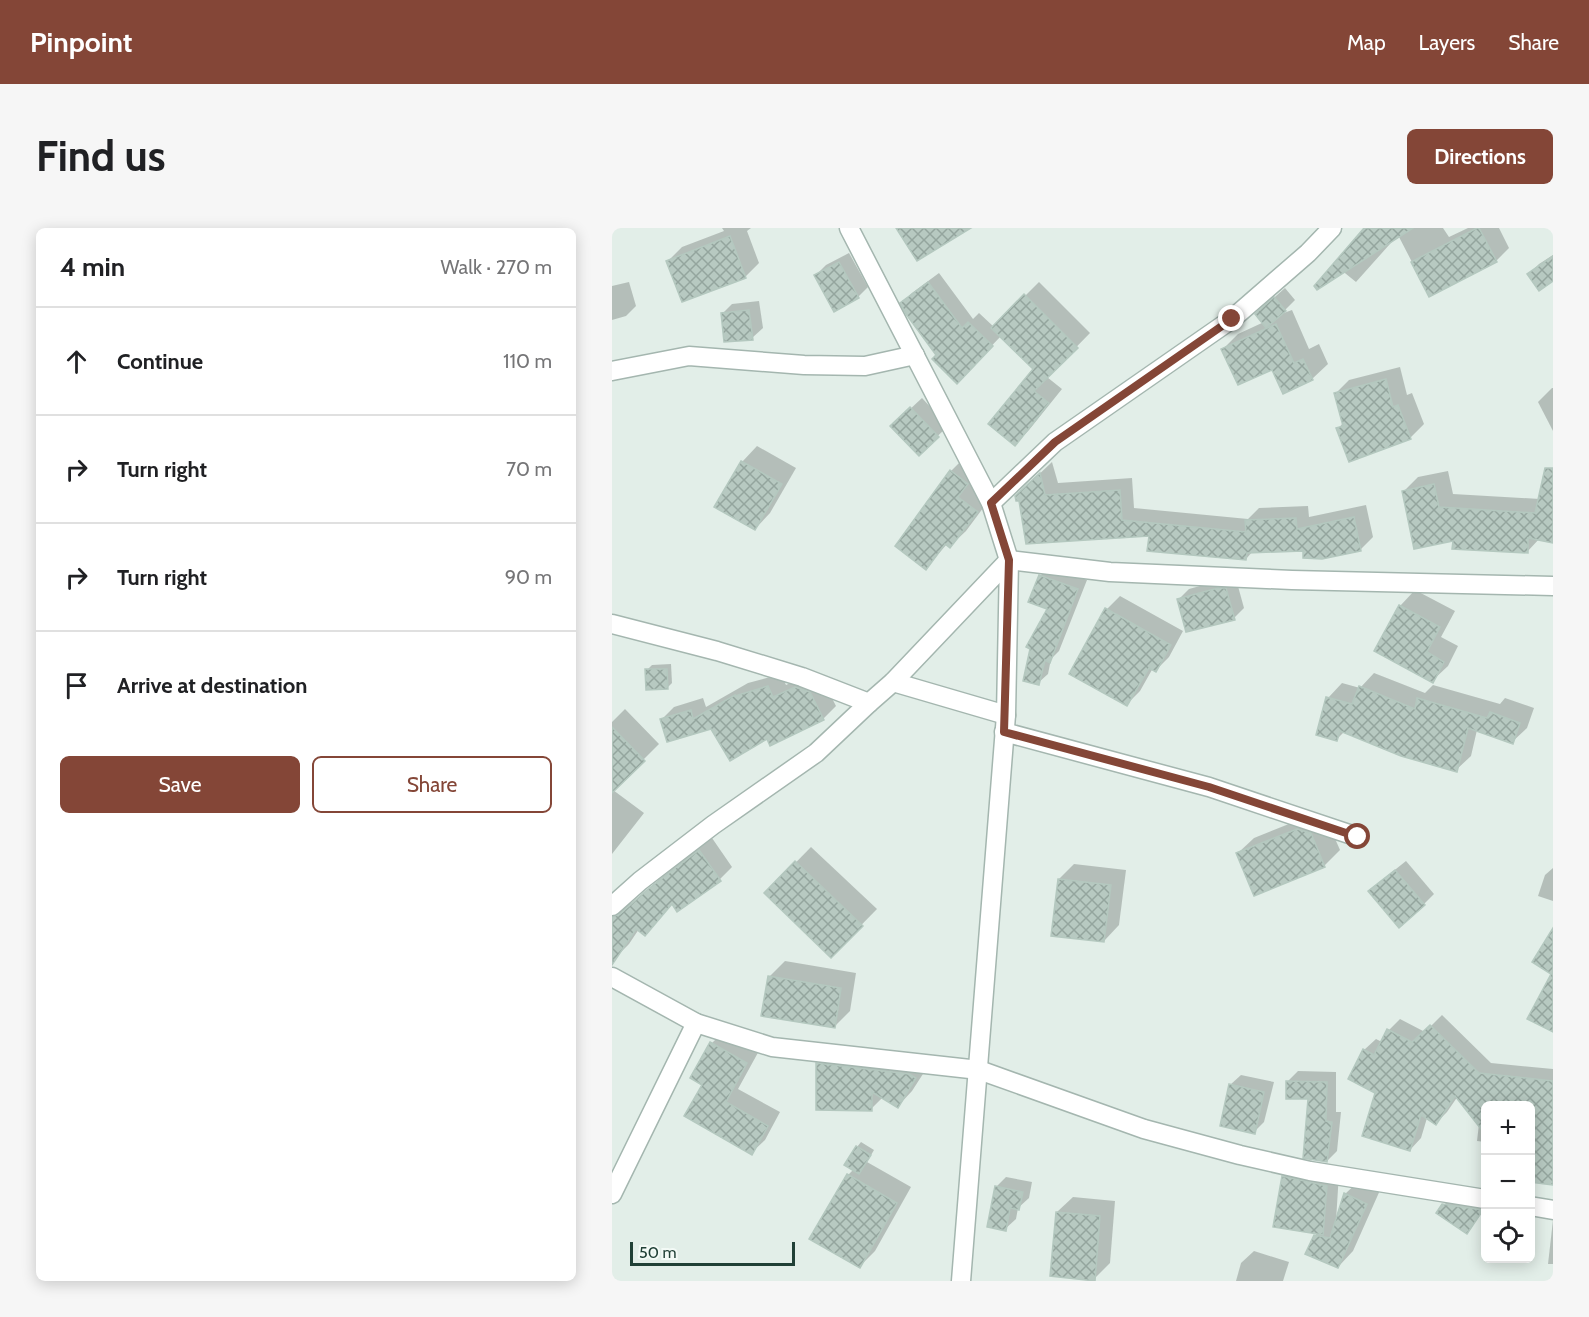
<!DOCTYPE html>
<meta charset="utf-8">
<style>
:root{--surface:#fff;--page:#f6f6f6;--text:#202124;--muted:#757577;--line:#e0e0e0;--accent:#844637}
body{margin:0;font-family:Cabin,sans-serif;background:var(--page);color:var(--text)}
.controls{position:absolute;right:18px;bottom:18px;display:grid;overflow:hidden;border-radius:9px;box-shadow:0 3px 15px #0003}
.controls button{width:54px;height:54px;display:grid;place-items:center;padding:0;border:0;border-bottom:2px solid var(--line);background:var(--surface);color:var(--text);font:30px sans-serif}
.scale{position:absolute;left:18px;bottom:15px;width:165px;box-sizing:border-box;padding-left:6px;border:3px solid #204036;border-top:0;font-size:16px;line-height:21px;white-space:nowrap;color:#204036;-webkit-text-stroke:4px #f3faf6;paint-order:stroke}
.stop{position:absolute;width:18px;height:18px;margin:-14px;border:4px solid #844637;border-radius:50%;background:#fff}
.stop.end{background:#844637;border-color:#fff;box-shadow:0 2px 6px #0008}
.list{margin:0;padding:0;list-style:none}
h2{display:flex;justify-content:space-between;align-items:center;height:78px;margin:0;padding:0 24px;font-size:26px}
h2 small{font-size:20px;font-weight:400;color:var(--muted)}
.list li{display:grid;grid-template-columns:39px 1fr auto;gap:18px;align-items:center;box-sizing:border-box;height:108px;padding:0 24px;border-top:2px solid var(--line)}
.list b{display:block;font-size:22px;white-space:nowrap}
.list em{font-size:20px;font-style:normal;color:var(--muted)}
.actions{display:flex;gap:12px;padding:18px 24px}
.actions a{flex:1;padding:14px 0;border:2px solid var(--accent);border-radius:9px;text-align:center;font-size:21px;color:var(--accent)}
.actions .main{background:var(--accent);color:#fff}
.icon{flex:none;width:33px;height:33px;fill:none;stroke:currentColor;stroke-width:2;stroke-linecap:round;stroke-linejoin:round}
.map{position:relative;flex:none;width:941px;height:1053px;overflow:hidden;border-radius:9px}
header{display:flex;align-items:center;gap:36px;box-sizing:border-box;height:84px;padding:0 30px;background:var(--accent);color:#fff}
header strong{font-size:28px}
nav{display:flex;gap:33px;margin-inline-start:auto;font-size:21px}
.intro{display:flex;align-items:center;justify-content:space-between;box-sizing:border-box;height:144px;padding:0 36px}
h1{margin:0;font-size:42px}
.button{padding:15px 27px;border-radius:9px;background:var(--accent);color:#fff;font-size:21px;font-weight:700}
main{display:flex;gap:36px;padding:0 36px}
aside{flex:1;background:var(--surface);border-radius:9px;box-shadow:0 3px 15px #0003}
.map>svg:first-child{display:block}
.shadow{fill:#0003}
.building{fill:url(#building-cross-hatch);stroke:#b4c8bf;stroke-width:1.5}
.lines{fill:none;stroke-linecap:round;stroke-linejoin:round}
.minor-casing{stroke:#a4b6af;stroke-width:21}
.minor{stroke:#fff;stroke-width:18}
.route{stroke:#844637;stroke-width:8}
</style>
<header>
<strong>Pinpoint</strong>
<nav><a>Map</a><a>Layers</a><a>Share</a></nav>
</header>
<div class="intro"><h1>Find us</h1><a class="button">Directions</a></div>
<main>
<aside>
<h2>4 min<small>Walk · 270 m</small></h2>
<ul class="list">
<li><svg class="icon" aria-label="ahead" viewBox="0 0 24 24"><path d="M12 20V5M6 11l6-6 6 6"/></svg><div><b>Continue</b></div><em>110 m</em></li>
<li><svg class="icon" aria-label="right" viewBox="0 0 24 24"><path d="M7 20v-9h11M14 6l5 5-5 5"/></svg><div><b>Turn right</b></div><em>70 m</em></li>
<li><svg class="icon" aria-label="right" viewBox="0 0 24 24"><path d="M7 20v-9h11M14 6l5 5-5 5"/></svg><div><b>Turn right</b></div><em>90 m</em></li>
<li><svg class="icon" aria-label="arrive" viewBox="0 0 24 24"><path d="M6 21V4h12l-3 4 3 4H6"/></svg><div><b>Arrive at destination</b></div></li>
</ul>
<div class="actions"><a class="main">Save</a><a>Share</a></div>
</aside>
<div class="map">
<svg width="941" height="1053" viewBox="0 0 941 1053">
<defs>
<pattern id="building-cross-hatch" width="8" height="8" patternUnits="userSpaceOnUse" patternTransform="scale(1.5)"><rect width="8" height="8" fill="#b7c9c1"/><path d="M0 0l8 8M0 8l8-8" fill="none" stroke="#94a59e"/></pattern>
</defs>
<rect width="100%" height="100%" fill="#e2eee8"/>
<g class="shadow">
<path d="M110 0H139L135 3 147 35 133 49 56 33 70 19 112 3Z"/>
<path d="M754 0H831L837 9 856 0H887L897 20 884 33 817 67 786 7 744 54 723 37Z"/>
<path d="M237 25 256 59 246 69 204 47 214 37Z"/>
<path d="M941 27V51L917 46 927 36Z"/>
<path d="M327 45 361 91 367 85 382 99 427 54 478 105 435 149 450 161 417 202 403 216 423 141 389 108 345 154 290 75 300 65Z"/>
<path d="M17 54 24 78 14 88 0 92V58Z"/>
<path d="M673 60 683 72 669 86 680 82 697 121 707 116 716 136 700 151 661 140 611 121 626 106 652 94 655 76Z"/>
<path d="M147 73 151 100 140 110 110 86 120 76Z"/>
<path d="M788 139 795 167 800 165 812 196 798 210 726 201 731 195 723 166 737 152Z"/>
<path d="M940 160H941V203L926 174Z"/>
<path d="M310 170 336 198 307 226 280 198Z"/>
<path d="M145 218 184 240 158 285 143 301 130 234Z"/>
<path d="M354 228 380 268 354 303 338 318 335 316 314 340 339 243Z"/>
<path d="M440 234 446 255 520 250 522 280 636 291 647 280 696 278 697 289 754 277 761 309 749 321 641 323 634 331 408 272 404 268Z"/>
<path d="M836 243 841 266 928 271V310L915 324 842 311 792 263 806 249Z"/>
<path d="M438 338 475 352 447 423 439 431 436 446 426 455 437 380 428 348Z"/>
<path d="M617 350 624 351 632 380 622 390 567 371 577 361Z"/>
<path d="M803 362 843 383 829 409 846 418 836 438 820 453 764 423 788 378Z"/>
<path d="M508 368 571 403 557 429 544 442 541 440 528 463 515 476 495 381Z"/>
<path d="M59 436 60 455 55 460 35 442 40 437Z"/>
<path d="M762 445 813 465 821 457 888 476 893 470 922 480 915 500 900 514 865 502 859 528 844 542 733 503 725 511 716 470 730 455 748 460Z"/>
<path d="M169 446 174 457 197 446 210 451 224 478 211 491 156 509 49 492 62 479 91 470 94 479 136 455Z"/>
<path d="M13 481 47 516 1 562 32 585 0 626V494Z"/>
<path d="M702 586 714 590 728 622 712 638 626 625 642 610Z"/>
<path d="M100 610 120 639 108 651 66 682 61 675 33 706 27 701 17 716 4 729 0 726V677L13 678 21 674 50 649Z"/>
<path d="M199 619 265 681 219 728 154 665Z"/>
<path d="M794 633 822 666 812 676 769 653Z"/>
<path d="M462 636 514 642 507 697 492 713 447 651Z"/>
<path d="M941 640V673L926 668 933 647Z"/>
<path d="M173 733 244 745 238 783 222 799 157 749Z"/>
<path d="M830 787 879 835 941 841V955L918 878H873V914L865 913 867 896 846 868 835 884 824 895 815 890 809 910 798 922 765 864 752 822 764 811 770 814 777 802 788 791 813 804Z"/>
<path d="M113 802 148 821 126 861 168 884 153 912 139 925 92 856 100 815Z"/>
<path d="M220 821 318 835 300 863 286 878 271 869 259 881 206 836Z"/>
<path d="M686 843 724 844V884H729L725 923 715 933 697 870 675 854Z"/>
<path d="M629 847 662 854 652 894 642 904 618 857Z"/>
<path d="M249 914 262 922 255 934 299 959 263 1023 248 1038 236 947 242 941 245 919Z"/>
<path d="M684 936 727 945 724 993 733 966 749 951 769 960 741 1023 726 1039 703 1008 705 1005 671 949Z"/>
<path d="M394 949 420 954 417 970 406 980 404 991 393 1001 384 959Z"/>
<path d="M842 966 873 971V981L855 1004 832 977Z"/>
<path d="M461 969 503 973 498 1035 482 1051 445 984Z"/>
<path d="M941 992V1036H936Z"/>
<path d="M642 1023 677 1034 671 1053H624L629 1035Z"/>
</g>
<g class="building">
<path d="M284 0H359L305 33Z"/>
<path d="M752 0H801L705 62 702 58Z"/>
<path d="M865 0H867L885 34 817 69 799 34Z"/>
<path d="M118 8 134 50 70 74 54 33Z"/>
<path d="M941 28V53L927 63 915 46Z"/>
<path d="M227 34 247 70 222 84 202 47Z"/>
<path d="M316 54 350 100 356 94 381 118 345 156 320 131 324 127 294 86 288 75Z"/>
<path d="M412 66 466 120 422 163 437 175 403 218 376 196 421 141 379 100Z"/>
<path d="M662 69 674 83 654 100 643 86Z"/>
<path d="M137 82 141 112 112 114 109 85Z"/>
<path d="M664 96 682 135 691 131 701 152 671 166 660 142 626 157 609 121Z"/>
<path d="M774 151 781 179 786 177 799 211 737 234 724 200 731 198 722 165Z"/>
<path d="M298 179 327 209 307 228 278 198Z"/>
<path d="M129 233 170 256 143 302 102 279Z"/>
<path d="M933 240H941V315L916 310V325L840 321 841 313 802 321 790 263 822 256 827 279 923 285Z"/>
<path d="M338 242 356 256 346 269 366 284 338 320 333 316 314 342 283 318Z"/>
<path d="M428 245 433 267 508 262 510 292 634 304 633 292 684 290 685 301 742 289 749 323 710 331 691 330V323L635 325 634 332 535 323 537 308 414 316 407 273H404L403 268Z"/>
<path d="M427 347 466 361 438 435 433 432 427 457 411 453 418 421 414 419 435 381 416 374Z"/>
<path d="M606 360H614L623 392 574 404 565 371Z"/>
<path d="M787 377 828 399 815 424 832 434 821 455 762 423Z"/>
<path d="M493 380 559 417 544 444 537 440 515 478 457 446Z"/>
<path d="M33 441H55L56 461 34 462Z"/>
<path d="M156 458 161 469 183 459 198 464 212 492 158 518 155 511 118 533 99 501 55 514 48 491 79 482 81 491 123 467V468Z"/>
<path d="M747 458 803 481 805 470 875 490 878 484 908 495 901 516 856 500 845 544 789 528 728 503 725 513 704 507 714 469 740 476Z"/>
<path d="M0 499 33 533 0 565Z"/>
<path d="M685 601 699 605 713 639 642 668 624 625Z"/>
<path d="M87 622 109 653 65 684 60 676 33 708 24 701 0 737V689L8 686 35 662Z"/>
<path d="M183 633 251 698 219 730 152 665Z"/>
<path d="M783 642 813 677 787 700 756 663Z"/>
<path d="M446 651 499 657 492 714 439 708Z"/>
<path d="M941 700V804L915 791 939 746 920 734Z"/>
<path d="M156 748 229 760 223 800 149 788Z"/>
<path d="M818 797 867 845 941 853V957L918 954V878H873V906L843 868 824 897 809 887 798 923 750 908 763 865 736 851 751 821 762 827 775 801 800 814Z"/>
<path d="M98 814 135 835 114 874 156 898 140 927 72 888 90 857 78 850Z"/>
<path d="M204 835 297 846 304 850 286 880 260 864V883L204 882Z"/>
<path d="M674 853 715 854 714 893 720 894 715 934 691 930 696 871H674Z"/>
<path d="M617 856 652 864 643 906 608 898Z"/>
<path d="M244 918 259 927 247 946 232 937Z"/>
<path d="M235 946 285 975 248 1040 197 1011Z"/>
<path d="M670 948 715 958 711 1007 661 999Z"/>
<path d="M383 958 411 964 407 982 398 980 394 1003 375 999Z"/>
<path d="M732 965 755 976 726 1040 693 1026 702 1007 718 1010Z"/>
<path d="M830 976 871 982 855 1006 824 985Z"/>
<path d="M444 984 488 988 483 1053 438 1048Z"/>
</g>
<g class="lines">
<defs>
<g id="minor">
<path d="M237 0 379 275 397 332 394 487 349 1053"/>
<path d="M0 143 77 128 192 137 253 138 303 127"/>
<path d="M379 275 443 214 620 91 696 25 720 0"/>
<path d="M397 332 498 344 680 352 941 358"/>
<path d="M0 396 105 423 190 449 257 475 281 454 397 332"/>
<path d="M281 454 394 487"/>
<path d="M392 504 597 559 746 609"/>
<path d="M0 678 28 653 101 597 204 525 257 475"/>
<path d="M0 749 84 795 160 819 367 842 532 901 628 927 698 943 873 971"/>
<path d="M0 966 84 795"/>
<path d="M918 978 941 982"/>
</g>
</defs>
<use href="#minor" class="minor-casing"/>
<use href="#minor" class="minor"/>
</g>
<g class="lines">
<path class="route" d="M620 91 443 214 379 275 397 332 392 504 597 559 746 609"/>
</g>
</svg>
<div class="controls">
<button>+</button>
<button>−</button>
<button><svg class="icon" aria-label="locate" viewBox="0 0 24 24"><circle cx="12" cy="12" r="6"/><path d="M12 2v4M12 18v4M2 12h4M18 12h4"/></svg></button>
</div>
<div class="scale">50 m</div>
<div class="stop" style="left:746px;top:609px"></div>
<div class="stop end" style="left:620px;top:91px"></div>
</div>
</main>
